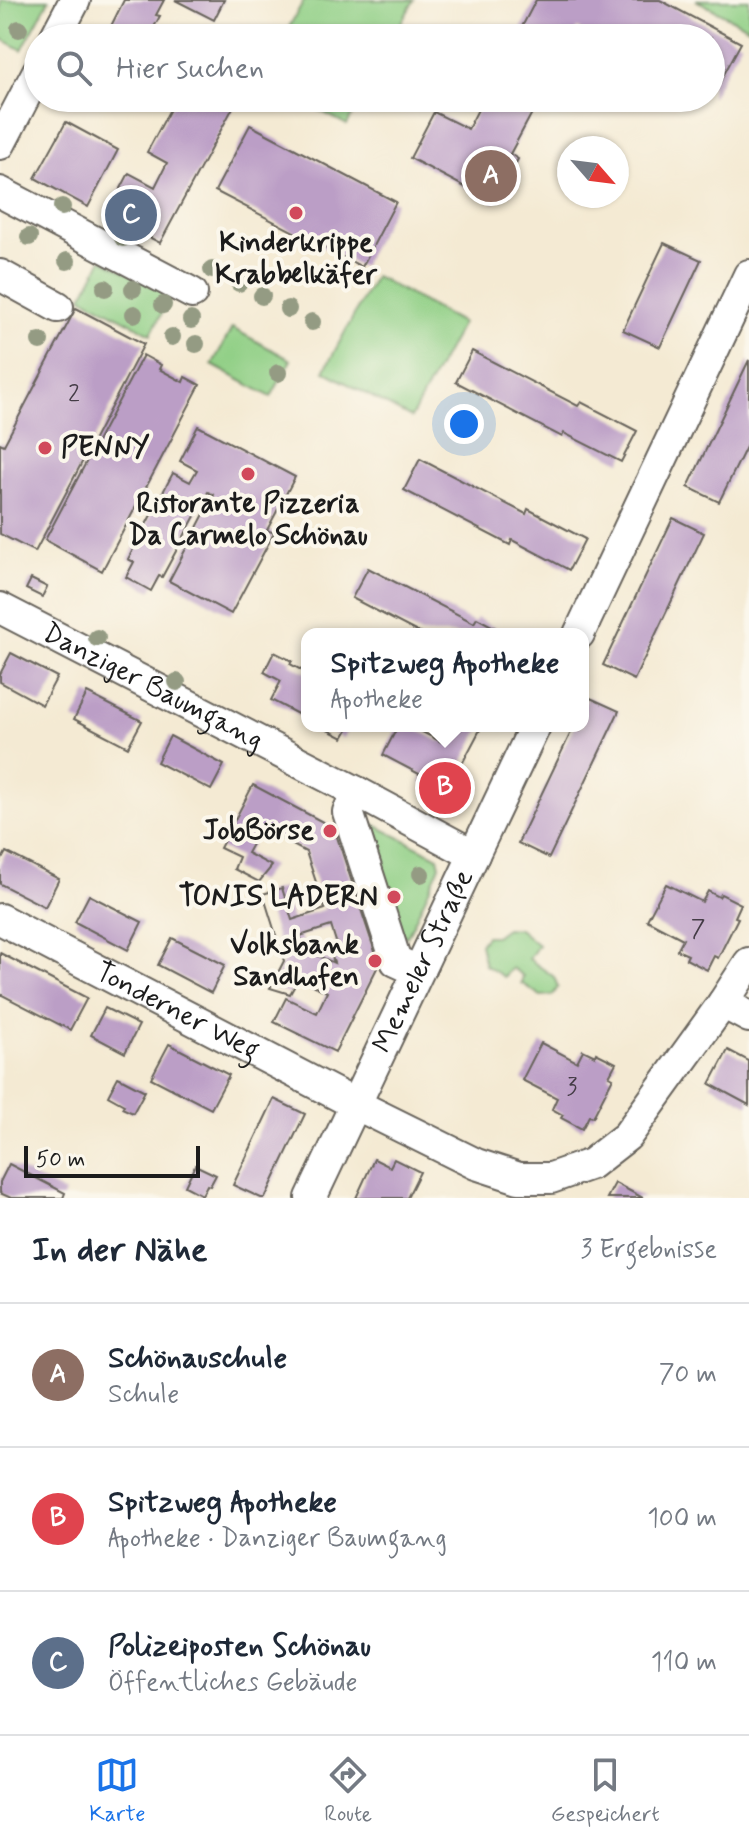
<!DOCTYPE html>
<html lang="de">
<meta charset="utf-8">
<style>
:root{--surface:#fff;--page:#f6f6f7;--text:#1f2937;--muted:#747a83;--line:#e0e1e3;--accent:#1a73e8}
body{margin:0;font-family:Mynerve,sans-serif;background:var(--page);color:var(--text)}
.compass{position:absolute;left:557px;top:136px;width:72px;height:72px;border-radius:50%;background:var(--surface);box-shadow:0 2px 6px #0004;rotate:118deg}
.scale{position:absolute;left:24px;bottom:20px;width:176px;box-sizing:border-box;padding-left:8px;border:4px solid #1c1c1c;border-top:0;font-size:22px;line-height:28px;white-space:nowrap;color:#1c1c1c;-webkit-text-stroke:6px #fbf7ec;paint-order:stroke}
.you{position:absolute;left:464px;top:424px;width:28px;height:28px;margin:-20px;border:6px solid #fff;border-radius:50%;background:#1a73e8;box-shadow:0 0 0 12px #1a73e833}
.badge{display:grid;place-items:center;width:52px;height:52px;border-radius:50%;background:var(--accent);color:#fff;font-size:26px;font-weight:700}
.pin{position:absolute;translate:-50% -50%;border:4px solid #fff;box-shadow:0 2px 8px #0006}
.popup{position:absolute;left:301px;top:628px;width:288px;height:104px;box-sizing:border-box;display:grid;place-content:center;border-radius:16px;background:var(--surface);filter:drop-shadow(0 2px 6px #0005);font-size:26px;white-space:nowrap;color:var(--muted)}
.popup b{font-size:30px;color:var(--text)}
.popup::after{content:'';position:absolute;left:50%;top:100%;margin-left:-16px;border:16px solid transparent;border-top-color:var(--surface)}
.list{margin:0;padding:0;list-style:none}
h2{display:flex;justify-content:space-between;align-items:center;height:104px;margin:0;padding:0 32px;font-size:34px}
h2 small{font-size:26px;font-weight:400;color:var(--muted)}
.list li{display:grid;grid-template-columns:52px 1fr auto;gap:24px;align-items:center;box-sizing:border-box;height:144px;padding:0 32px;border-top:2px solid var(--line)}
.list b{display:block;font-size:30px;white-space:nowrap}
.list p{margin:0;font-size:26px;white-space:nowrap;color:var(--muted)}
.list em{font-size:26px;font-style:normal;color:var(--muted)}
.icon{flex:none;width:44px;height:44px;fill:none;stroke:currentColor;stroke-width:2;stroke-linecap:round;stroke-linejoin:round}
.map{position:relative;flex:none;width:749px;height:1198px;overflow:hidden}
.search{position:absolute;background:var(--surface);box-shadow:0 2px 6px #0004;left:24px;right:24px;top:24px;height:88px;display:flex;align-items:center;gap:20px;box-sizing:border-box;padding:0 28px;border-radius:44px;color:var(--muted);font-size:30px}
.sheet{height:536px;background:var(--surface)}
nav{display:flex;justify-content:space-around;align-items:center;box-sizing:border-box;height:112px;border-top:2px solid var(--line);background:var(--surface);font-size:22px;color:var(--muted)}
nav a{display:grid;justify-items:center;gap:4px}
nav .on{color:var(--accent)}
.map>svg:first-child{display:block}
.green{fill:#90cf85;stroke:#567650;stroke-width:2}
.building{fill:#bb9ec6;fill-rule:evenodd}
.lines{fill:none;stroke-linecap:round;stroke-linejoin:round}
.minor-casing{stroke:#68645c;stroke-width:34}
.minor{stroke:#fff;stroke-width:30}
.tree{fill:#949b83}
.poi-dot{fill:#d1495b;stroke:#fbf7ec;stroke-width:3}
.labels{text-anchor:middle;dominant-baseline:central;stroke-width:8;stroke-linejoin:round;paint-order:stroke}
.number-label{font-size:24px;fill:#443c46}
.poi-label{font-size:28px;font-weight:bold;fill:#1c1c1c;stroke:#fbf7ec;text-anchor:end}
.street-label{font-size:28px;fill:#1c1c1c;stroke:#fbf7ec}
</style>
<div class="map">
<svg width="749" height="1198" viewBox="0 0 749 1198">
<rect width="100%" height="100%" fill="#fbf7ec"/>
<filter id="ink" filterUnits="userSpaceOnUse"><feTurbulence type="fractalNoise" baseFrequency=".0125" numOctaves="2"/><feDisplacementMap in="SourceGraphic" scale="16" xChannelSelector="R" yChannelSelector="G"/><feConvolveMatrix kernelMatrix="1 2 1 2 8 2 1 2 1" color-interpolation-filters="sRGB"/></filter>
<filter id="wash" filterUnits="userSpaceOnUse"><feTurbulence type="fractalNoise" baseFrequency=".006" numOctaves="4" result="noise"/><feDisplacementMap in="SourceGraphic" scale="32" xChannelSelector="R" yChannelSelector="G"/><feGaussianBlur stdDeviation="1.8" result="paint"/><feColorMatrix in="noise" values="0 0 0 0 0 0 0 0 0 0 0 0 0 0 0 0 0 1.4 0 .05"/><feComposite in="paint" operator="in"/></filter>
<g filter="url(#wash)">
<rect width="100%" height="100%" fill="#f4ead3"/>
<g class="green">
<path d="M1 0H49L22 50 0 38Z"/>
<path d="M304 0H414L393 38H283Z"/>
<path d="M696 0H749V28Z"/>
<path d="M296 98H361L347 125Z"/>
<path d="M102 259 171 296 151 334 82 297Z"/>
<path d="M375 276 462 323 411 418 324 371Z"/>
<path d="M232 328 291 360 271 397 212 365Z"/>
<path d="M371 823 438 857 440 866 407 937 396 932 365 835Z"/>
<path d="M506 928 519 929 538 945 529 959 554 977 558 987 553 995 541 996 521 983 523 976 512 968 504 977 485 965 480 944 486 936H495Z"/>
</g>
<g id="blocks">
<g class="building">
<path d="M124 0H164L156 15 160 16 148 38H105Z"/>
<path d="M175 0H224L214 20Z"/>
<path d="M536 0H660L741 43 711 98V38H595L577 28 572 38H516Z"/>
<path d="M176 98H229L236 102 160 243 107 215 129 173 155 187 167 163 147 152Z"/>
<path d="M484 98H540L510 154 518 159 495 203 410 158 434 112 468 129Z"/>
<path d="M66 122 118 150 88 207 35 178Z"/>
<path d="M250 125 396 202 362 267 215 191Z"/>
<path d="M664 243 701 260 660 347 623 330Z"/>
<path d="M76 308 144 344 35 552 0 534V443L4 445Z"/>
<path d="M472 351 578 406 581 402 637 431 621 462 564 433 562 437 456 382Z"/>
<path d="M143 355 161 365 159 369 183 382 185 377 200 385 102 571 45 540Z"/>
<path d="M749 360V441L719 502 688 487Z"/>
<path d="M198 426 295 477 267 530 274 533 231 614 169 581 214 495 208 492 162 577 159 576 151 591 126 577 134 562 128 559 173 473 190 482 197 470 180 461Z"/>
<path d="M420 459 526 514 528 509 585 539 569 570 512 540 510 545 404 490Z"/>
<path d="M673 518 704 533 634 680 603 665Z"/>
<path d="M368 568 474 623 477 618 507 634H421L352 598Z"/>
<path d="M31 579 47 587 42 597 26 589Z"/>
<path d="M274 652 292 661 290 664 307 673V719L271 700 281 681 264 672Z"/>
<path d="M11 653 57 677 42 705 0 682V674Z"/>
<path d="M87 693 142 721 128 747 74 719Z"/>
<path d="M588 697 619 711 549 858 518 843 574 726H583V707Z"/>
<path d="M320 726H350L343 738Z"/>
<path d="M398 726H411L441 742 449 726H482L445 796 420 782 423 776 383 755Z"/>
<path d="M170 736 224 765 211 790 157 762Z"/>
<path d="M253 785 334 828 379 964 335 1052 274 1022 286 998 317 1013 327 992 299 978 290 994 270 988 284 961 263 894 282 888 292 920 325 909 306 852 261 828 247 853 272 866 259 882 234 869 239 857 220 848ZM331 926 338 948 330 951 334 963 305 950 300 936Z"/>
<path d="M6 852 59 879 45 907 0 884V863Z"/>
<path d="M666 884 702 902 708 891 719 897 721 894 741 904 735 917 738 918 718 958 714 956 707 970 686 959 688 955 677 950 683 939 647 920Z"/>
<path d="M89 895 142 922 128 950 75 922Z"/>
<path d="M172 938 225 965 211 993 158 965Z"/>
<path d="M0 953 87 998 70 1030 0 994Z"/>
<path d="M105 1008 139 1025 125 1053 91 1035Z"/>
<path d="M541 1043 577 1062 583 1050 595 1056 596 1053 616 1063 609 1076 613 1078 593 1117 589 1116 582 1129 561 1118 563 1115 552 1109 557 1098 522 1080Z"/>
<path d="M169 1044 229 1075 211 1109 151 1078Z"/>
<path d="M728 1050 749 1061V1105L710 1084Z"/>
<path d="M118 1077 145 1091 133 1113 122 1108 124 1105 108 1096Z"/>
<path d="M274 1099 305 1114 265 1198H261L233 1185Z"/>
<path d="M374 1159 390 1167 394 1159 420 1172 407 1198H356Z"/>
<path d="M9 1164 65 1193 63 1198H11L0 1193V1182Z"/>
<path d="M195 1165 216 1175 210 1186 207 1185 202 1195 185 1186Z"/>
<path d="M615 1183 643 1198H607Z"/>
</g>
</g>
</g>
<g filter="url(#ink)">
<use href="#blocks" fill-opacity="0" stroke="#68645c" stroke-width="2"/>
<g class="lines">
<defs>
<g id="minor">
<path d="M55 38 75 0"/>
<path d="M0 144 38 71"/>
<path d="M0 192 192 293"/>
<path d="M0 275 58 307"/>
<path id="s1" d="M0 608 357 792 474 855"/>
<path d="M579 634 749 275"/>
<path d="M357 792 348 812 396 961 418 971"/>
<path id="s2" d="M0 919 355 1104 476 1164 519 1178H551L591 1164 627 1136 723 1003 749 963"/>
<path d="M723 1003 749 1017"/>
<path id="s3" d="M311 1198 535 726"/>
</g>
</defs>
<use href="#minor" class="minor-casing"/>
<use href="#minor" class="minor"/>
</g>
<g class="tree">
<circle cx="19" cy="29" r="9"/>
<circle cx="62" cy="207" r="9"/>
<circle cx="29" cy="237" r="9"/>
<circle cx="123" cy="238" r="9"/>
<circle cx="67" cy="261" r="9"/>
<circle cx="212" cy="270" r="9"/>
<circle cx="239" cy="283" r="9"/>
<circle cx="105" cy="288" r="9"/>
<circle cx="133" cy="289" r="9"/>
<circle cx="262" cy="296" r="9"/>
<circle cx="163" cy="305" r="9"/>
<circle cx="288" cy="309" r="9"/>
<circle cx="134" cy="314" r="9"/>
<circle cx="191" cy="320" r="9"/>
<circle cx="312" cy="322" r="9"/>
<circle cx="172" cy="337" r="9"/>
<circle cx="40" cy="341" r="9"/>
<circle cx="196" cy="344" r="9"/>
<circle cx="278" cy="373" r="9"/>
<circle cx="97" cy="638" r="9"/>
<circle cx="177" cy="682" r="9"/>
<circle cx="421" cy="874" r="9"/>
</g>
</g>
<g class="poi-dot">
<circle cx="296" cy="213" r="8"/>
<circle cx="45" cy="448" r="8"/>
<circle cx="248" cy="474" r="8"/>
<circle cx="330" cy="831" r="8"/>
<circle cx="394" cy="897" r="8"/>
<circle cx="375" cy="961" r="8"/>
</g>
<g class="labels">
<g class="number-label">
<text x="74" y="394">2</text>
<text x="698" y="929">7</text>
<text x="572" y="1087">3</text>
</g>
<g class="poi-label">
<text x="296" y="243" text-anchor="middle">Kinderkrippe<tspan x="296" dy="32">Krabbelkäfer</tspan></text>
<text x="61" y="448" text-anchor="start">PENNY</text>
<text x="248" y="504" text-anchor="middle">Ristorante Pizzeria<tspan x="248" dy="32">Da Carmelo Schönau</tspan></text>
<text x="314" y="831">JobBörse</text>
<text x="378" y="897">TONIS LADERN</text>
<text x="359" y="945">Volksbank<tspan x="359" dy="32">Sandhofen</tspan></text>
</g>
<g class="street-label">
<text stroke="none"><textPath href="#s1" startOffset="172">Danziger Baumgang</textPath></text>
<text stroke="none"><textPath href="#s3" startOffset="262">Memeler Straße</textPath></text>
<text stroke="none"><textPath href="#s2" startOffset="200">Tonderner Weg</textPath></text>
</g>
</g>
</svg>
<svg class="compass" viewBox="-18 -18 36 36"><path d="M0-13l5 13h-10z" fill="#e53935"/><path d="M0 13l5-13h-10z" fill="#747a83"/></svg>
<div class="scale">50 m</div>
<div class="you"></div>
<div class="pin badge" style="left:491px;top:176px;background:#8d6e63">A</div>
<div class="pin badge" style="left:445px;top:788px;background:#e0444e">B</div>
<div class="popup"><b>Spitzweg Apotheke</b>Apotheke</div>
<div class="pin badge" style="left:131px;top:215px;background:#5c6f8a">C</div>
<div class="search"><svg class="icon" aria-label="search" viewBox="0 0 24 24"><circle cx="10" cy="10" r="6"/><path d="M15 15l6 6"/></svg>Hier suchen</div>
</div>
<section class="sheet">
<h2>In der Nähe<small>3 Ergebnisse</small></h2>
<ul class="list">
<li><span class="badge" style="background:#8d6e63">A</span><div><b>Schönauschule</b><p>Schule</p></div><em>70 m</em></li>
<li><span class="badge" style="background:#e0444e">B</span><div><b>Spitzweg Apotheke</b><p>Apotheke · Danziger Baumgang</p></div><em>100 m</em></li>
<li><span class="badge" style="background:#5c6f8a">C</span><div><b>Polizeiposten Schönau</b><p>Öffentliches Gebäude</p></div><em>110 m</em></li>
</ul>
</section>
<nav>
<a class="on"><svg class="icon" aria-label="map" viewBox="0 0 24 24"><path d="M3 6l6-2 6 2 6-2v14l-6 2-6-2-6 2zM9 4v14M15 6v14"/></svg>Karte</a>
<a><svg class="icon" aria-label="directions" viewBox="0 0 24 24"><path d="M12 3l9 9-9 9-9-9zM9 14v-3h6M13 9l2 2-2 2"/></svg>Route</a>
<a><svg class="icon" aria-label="saved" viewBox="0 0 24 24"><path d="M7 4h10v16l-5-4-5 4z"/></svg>Gespeichert</a>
</nav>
